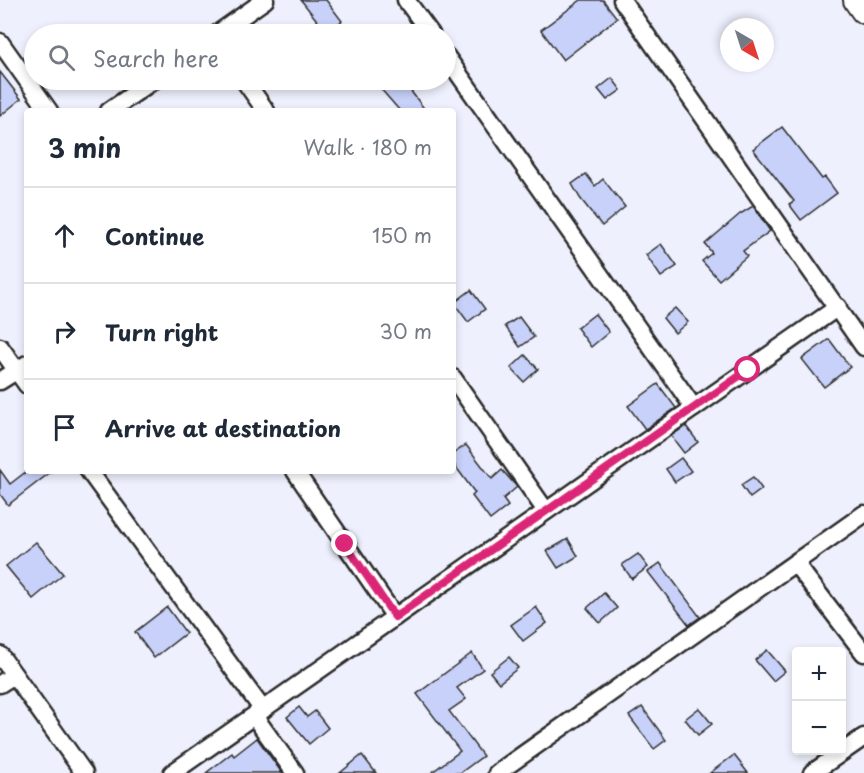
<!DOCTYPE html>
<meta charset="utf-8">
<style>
:root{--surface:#fff;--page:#f6f6f7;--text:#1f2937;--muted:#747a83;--line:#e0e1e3}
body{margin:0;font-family:"Playpen Sans",sans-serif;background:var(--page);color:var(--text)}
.controls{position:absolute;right:18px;bottom:18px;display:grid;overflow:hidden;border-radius:6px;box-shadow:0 3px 9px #0003}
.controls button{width:54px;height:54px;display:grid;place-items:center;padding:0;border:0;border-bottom:2px solid var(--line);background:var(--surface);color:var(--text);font:30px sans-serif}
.compass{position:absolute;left:720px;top:18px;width:54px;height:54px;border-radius:50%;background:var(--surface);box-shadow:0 3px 9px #0003;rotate:141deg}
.stop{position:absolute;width:18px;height:18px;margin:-14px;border:4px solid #db2777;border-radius:50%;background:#fff}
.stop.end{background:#db2777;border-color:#fff;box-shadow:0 2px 6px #0008}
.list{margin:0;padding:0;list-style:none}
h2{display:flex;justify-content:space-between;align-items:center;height:78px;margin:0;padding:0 24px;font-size:26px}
h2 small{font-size:20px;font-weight:400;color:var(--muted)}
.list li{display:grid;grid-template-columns:39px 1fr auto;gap:18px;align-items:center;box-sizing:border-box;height:96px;padding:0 24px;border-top:2px solid var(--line)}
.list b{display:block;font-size:22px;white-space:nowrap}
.list em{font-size:20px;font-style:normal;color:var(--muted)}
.icon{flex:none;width:33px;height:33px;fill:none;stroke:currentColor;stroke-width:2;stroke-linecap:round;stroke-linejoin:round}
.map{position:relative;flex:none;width:864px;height:773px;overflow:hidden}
.search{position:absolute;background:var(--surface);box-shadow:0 3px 9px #0003;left:24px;top:24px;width:432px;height:66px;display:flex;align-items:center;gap:15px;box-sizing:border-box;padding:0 21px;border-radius:33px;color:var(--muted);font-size:22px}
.panel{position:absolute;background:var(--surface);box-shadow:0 3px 9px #0003;left:24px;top:108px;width:432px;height:366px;border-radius:6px}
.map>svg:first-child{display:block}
.building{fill:#c8d1f9;stroke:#2b2b2b;stroke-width:1.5}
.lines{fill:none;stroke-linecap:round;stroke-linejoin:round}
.minor-casing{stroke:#2b2b2b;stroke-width:21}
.primary-casing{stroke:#2b2b2b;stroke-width:30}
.minor{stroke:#fff;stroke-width:16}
.primary{stroke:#fff;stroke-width:26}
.route{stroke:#db2777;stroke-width:8}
</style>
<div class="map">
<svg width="864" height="773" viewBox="0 0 864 773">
<rect width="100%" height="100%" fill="#eef1fd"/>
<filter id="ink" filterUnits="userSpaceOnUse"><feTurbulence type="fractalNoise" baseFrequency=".0167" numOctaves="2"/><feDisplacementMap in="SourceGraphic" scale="12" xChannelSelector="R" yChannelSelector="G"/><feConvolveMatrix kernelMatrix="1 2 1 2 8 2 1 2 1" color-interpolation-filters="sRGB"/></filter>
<g filter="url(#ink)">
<g class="building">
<path d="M301 0H326L342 21 326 32Z"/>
<path d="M581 0H603L617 18 563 60 541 30Z"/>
<path d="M0 72 21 99 0 116Z"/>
<path d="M612 78 621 90 607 100 598 89Z"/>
<path d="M373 80H422L410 90 426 111H400Z"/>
<path d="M782 127 822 179 825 177 837 193 801 220 789 204 794 201 753 149Z"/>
<path d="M586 174 595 186 603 179 625 207 602 226 580 198 572 184Z"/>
<path d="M753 206 770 231 743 251 747 256 719 280 702 261 712 253 705 244 740 214Z"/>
<path d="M661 244 677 266 661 277 646 255Z"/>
<path d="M471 290 485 309 468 322 454 303Z"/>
<path d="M675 308 688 322 675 333 663 318Z"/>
<path d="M595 314 609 332 591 347 577 328Z"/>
<path d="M519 317 534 337 520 347 505 326Z"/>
<path d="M829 339 850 367 824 387 802 359Z"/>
<path d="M525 355 538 369 524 382 511 368Z"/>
<path d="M658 384 676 408 645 429 628 406Z"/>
<path d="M686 426 698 442 684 453 671 436Z"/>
<path d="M466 445 492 479 502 470 517 487 503 499 508 506 490 520 472 496 475 493 453 463V454Z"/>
<path d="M681 458 691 471 675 482 666 469Z"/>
<path d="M0 470 10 484 27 471H52L8 505 0 494Z"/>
<path d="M753 477 762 489 750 498 741 485Z"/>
<path d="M568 539 578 556 558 568 547 551Z"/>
<path d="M36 542 63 574 33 599 6 566Z"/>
<path d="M638 554 648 567 632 579 622 565Z"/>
<path d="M660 563 700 617 689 625 648 572Z"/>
<path d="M604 593 617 608 600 623 587 608Z"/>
<path d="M167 607 186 633 154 658 135 632Z"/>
<path d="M536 607 547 623 523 641 511 625Z"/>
<path d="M767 650 785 671 773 681 755 660Z"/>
<path d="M472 653 483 669 457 688 466 699 449 711 483 756 460 773H431L460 751 417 694Z"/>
<path d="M509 657 518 668 499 683 490 672Z"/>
<path d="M299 707 307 717 315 711 328 728 309 744 287 717Z"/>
<path d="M642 707 666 740 654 749 629 716Z"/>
<path d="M699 708 712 724 698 735 685 719Z"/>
<path d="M257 738 282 773H206L232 753 234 756Z"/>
<path d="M362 755 376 773H340Z"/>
<path d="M734 755 748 773H710Z"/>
</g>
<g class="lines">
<defs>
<g id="minor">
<path d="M406 0 431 34"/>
<path d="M622 0 864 347"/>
<path d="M217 34 265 0"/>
<path d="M0 42 49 111"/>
<path d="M446 56 694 408"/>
<path d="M244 80 266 111"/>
<path d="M109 111 154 80"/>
<path d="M0 347 27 385"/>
<path d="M453 378 546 511"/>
<path d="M0 381 27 364"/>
<path d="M89 471 263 710"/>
<path d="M295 471 395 617"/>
<path d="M795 563 864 653"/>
<path d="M0 655 84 773"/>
<path d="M0 684 14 675"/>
<path d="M254 716 295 773"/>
<path d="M172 773 838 307"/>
<path d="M497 773 864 514"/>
<path d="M812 773 864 737"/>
</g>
<path id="primary" d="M857 0 864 10"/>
</defs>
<use href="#minor" class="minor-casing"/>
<use href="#primary" class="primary-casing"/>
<use href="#minor" class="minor"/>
<use href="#primary" class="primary"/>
</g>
</g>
<g class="lines" filter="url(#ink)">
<path class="route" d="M345 544 395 617 748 370"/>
</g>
</svg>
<div class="controls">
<button>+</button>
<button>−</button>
</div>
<svg class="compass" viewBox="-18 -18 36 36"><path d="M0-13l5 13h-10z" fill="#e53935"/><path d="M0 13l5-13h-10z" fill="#747a83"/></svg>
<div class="stop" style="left:748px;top:370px"></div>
<div class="stop end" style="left:345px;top:544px"></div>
<div class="search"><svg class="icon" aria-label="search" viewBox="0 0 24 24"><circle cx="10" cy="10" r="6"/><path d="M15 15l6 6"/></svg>Search here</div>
<section class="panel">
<h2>3 min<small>Walk · 180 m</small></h2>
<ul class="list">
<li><svg class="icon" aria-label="ahead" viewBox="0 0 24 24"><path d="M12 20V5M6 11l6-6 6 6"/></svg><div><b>Continue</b></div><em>150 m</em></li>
<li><svg class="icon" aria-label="right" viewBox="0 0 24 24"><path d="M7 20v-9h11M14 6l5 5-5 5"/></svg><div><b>Turn right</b></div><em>30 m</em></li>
<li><svg class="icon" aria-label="arrive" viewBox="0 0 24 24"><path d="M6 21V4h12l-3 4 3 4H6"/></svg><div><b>Arrive at destination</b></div></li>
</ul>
</section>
</div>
